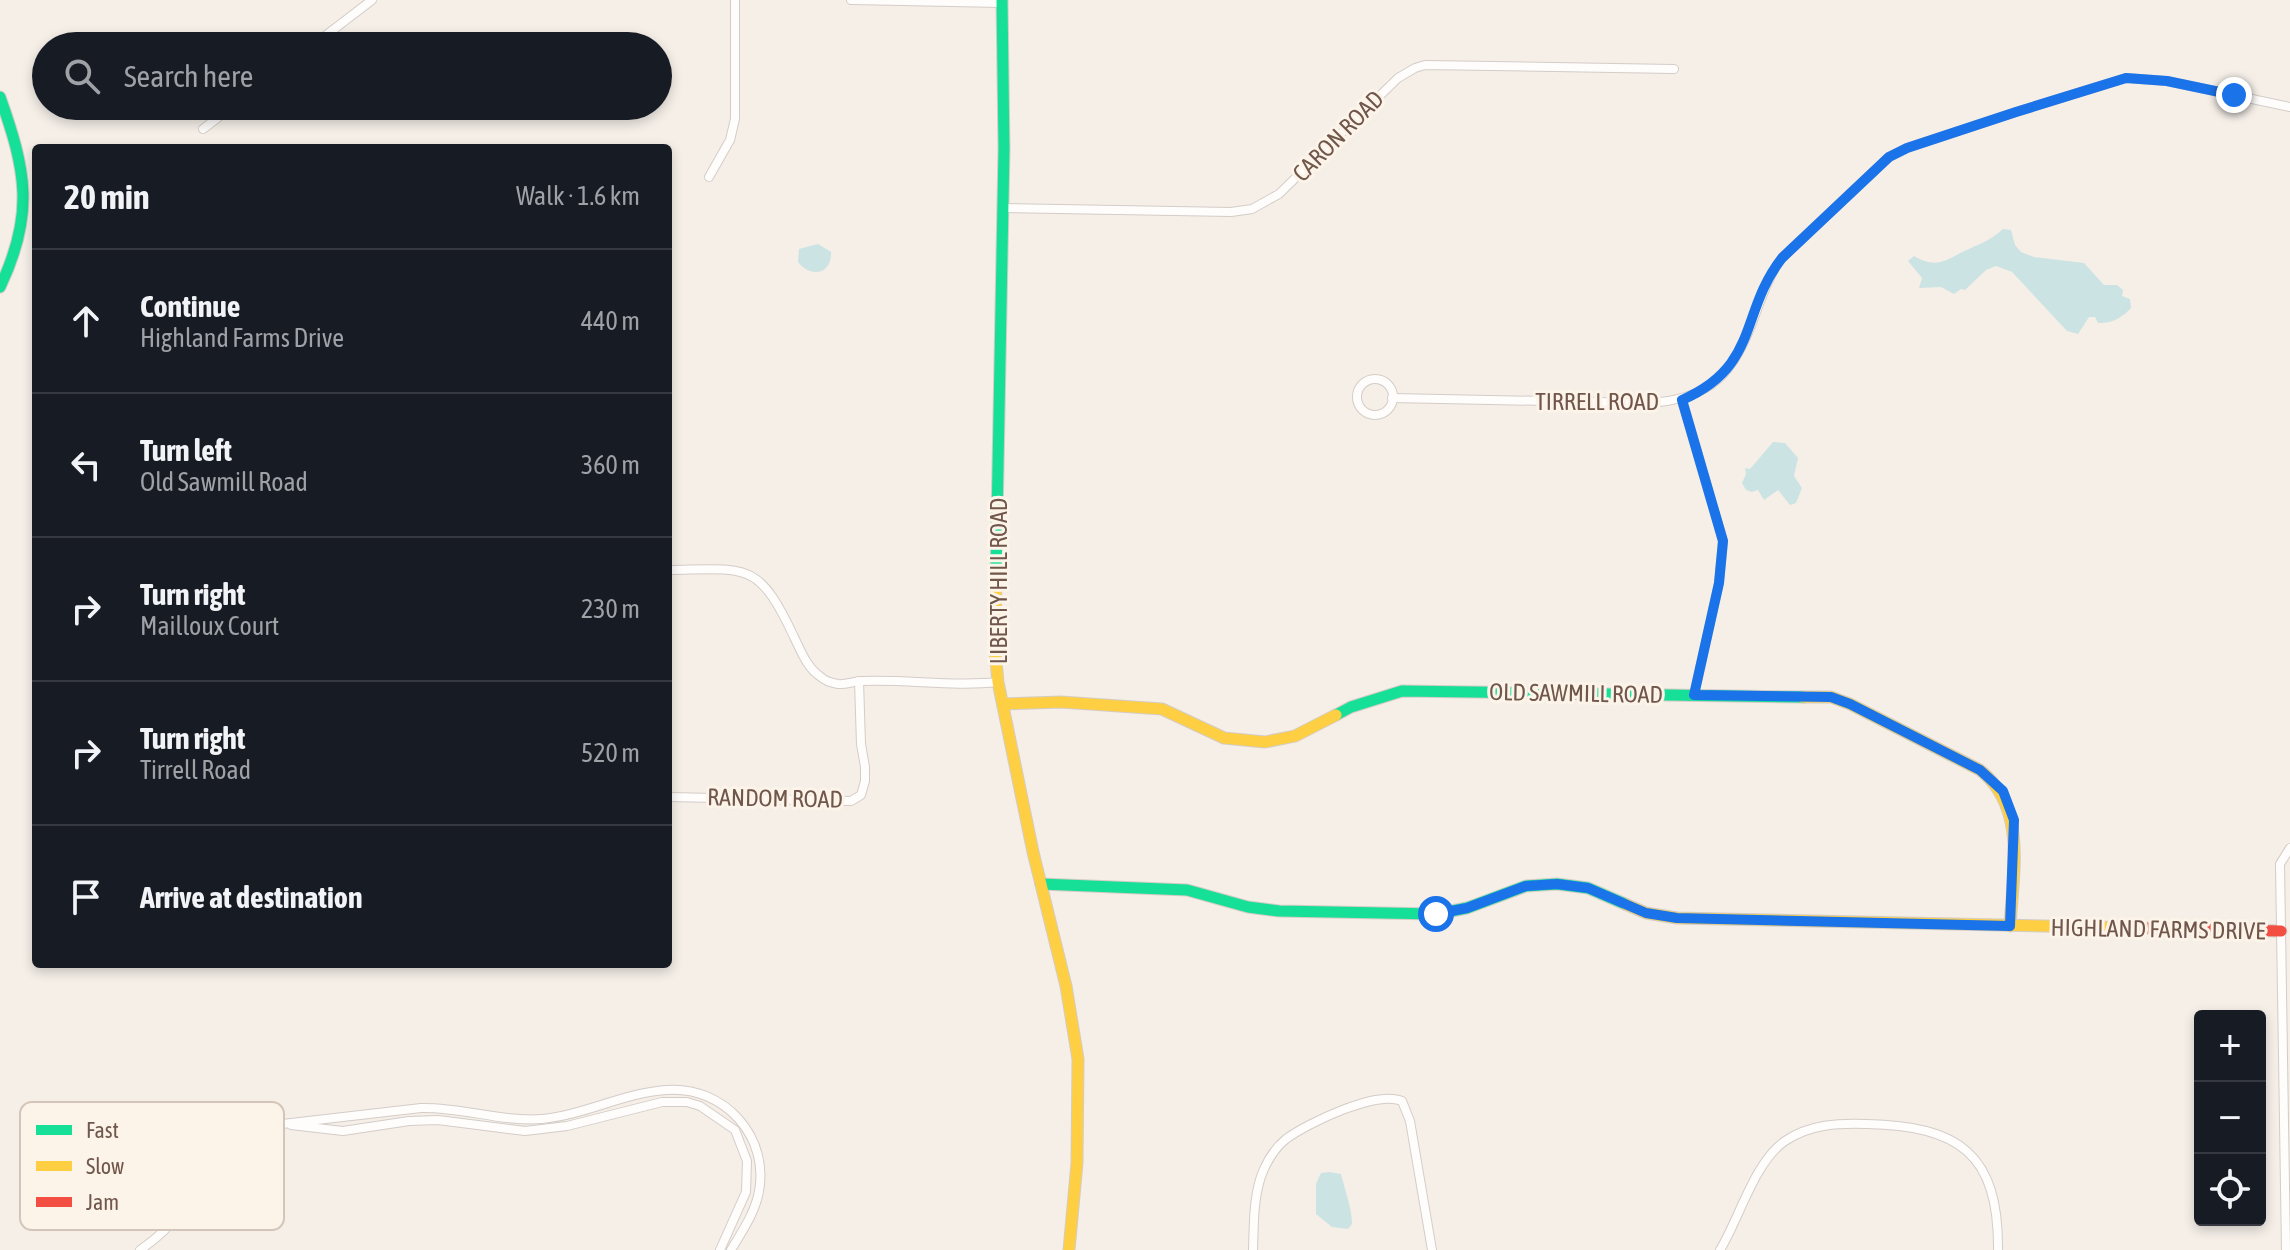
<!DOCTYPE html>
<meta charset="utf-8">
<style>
:root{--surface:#171b24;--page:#20242c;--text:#f1f3f6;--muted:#9ea1a6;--line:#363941}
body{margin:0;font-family:"Asap Condensed",sans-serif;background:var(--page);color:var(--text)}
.controls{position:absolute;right:24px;bottom:24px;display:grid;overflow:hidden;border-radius:8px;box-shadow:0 4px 12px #0003}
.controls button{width:72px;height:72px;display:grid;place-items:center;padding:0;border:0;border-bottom:2px solid var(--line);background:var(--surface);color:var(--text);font:40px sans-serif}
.stop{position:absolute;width:24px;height:24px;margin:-18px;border:6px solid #1a73e8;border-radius:50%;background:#fff}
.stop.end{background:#1a73e8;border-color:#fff;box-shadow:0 2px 8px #0008}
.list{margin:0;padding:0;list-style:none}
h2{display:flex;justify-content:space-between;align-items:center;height:104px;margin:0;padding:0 32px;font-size:34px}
h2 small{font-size:26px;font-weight:400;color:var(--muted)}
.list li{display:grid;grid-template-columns:52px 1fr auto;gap:24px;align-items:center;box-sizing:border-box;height:144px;padding:0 32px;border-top:2px solid var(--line)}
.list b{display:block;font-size:30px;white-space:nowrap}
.list p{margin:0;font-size:26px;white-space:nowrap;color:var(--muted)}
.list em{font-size:26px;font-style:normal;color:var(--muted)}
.icon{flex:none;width:44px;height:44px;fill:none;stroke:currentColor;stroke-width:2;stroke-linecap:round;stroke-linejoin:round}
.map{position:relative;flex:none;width:2290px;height:1250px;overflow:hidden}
.search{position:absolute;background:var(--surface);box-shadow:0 4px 12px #0003;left:32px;top:32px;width:640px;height:88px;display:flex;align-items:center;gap:20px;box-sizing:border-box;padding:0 28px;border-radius:44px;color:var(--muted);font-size:30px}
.panel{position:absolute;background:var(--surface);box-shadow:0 4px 12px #0003;left:32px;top:144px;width:640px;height:824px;border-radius:8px}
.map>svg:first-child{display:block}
.water{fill:#cce3e3}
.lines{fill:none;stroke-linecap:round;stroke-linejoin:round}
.street-casing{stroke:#d4ccc7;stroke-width:10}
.fast-casing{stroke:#d4ccc5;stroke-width:13}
.slow-casing{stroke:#d4ccc5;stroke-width:13}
.jam-casing{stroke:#d4ccc5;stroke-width:13}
.street{stroke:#fefdfc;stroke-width:8}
.fast{stroke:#16e098;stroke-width:11}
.slow{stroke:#ffcf43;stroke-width:11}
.jam{stroke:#f24e42;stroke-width:11}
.route{stroke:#1a73e8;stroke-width:10}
.labels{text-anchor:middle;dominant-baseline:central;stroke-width:6;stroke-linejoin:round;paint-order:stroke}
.street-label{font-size:24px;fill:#70564b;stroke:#fdf4e9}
.key{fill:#fdf4e9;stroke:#d3c5ba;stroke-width:2}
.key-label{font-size:22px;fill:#70564b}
</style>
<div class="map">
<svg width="2290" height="1250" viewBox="0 0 2290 1250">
<rect width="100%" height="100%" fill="#f5efe8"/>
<g class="water">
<path d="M2003 229 2011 230 2015 245 2021 252 2034 257 2084 263 2104 285H2117L2123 290 2122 296 2130 299 2131 308C2122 318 2111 324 2098 323L2095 317H2089L2078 334 2067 331 2012 272 1996 266 1986 270 1965 290 1961 289 1954 294 1941 287 1919 288 1922 278 1908 261 1914 256C1939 271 1949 257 1969 249 1982 243 1992 239 2003 229Z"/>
<path d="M818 244 831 252C832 275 810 278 798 262L799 249Z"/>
<path d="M1773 442 1785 443 1798 458 1794 476 1802 488 1796 503 1790 505 1778 490 1764 500 1758 490 1752 492 1746 490 1742 483 1746 474 1745 468 1750 469Z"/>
<path d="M1329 1172 1341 1174C1345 1191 1352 1208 1352 1224L1348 1229 1332 1227 1316 1214V1184L1321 1173Z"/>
</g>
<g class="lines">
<defs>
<g id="street">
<path d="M851 0 1002 3"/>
<path d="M312 46 372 0"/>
<path d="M203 129 233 106"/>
<path d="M709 177 730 140 735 119V0"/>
<path d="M1003 208 1231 212 1252 209 1279 194 1398 78 1415 68 1425 65 1674 69"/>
<circle cx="1375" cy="397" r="18"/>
<path d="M1392 398 1647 403C1712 400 1734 373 1755 315 1763 294 1769 275 1782 258L1889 157 1907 148 2016 112 2126 78 2167 81 2290 107"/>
<path d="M1682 400 1723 541 1719 583 1694 695"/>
<path d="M668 570C747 569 758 560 794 637 801 651 807 668 821 677 825 681 832 683 838 684 846 685 854 681 862 681 908 679 952 687 998 682"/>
<path d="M668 797 851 801 861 795 865 781V767L861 744 859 681"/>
<path d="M291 1125 343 1131 409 1121 438 1120 525 1131 567 1126 662 1102H687L700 1106 735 1130 747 1161 746 1192 720 1250"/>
<path d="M140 1250C156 1239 169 1228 180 1212 204 1176 203 1145 248 1128L421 1108C462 1107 501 1122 542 1119 584 1115 624 1093 666 1090 724 1085 772 1138 758 1196 753 1216 741 1233 731 1250"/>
<path d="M1253 1250C1254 1224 1253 1193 1264 1169 1269 1158 1276 1147 1286 1139 1308 1123 1376 1090 1402 1101L1410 1121 1432 1250"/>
<path d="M1720 1250C1739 1219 1755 1161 1785 1141 1810 1124 1839 1123 1867 1124 1958 1126 1999 1153 1998 1250"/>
<path d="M2286 1250 2280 864 2290 848"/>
</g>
<g id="fast">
<path d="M0 97C26 170 35 214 0 287"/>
<path d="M996 573 1004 149 1002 0"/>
<path d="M1336 715 1351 707 1402 691 1803 697"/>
<path d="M1041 884 1187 890 1248 907 1279 911 1436 914 1467 908 1526 886 1557 884 1588 888 1625 904"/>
</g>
<g id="slow">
<path d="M996 573 995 651 998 682 1033 852 1066 986 1078 1059 1077 1163 1069 1250"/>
<path d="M1803 697H1831L1850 704 1980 770C2027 807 2013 872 2010 926"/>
<path d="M1003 704 1061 702 1162 709 1224 738 1265 742 1295 736 1336 715"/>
<path d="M1625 904 1646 913 1677 918 2141 928"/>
</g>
<path id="jam" d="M2141 928 2281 931"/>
</defs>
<use href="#street" class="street-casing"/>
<use href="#fast" class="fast-casing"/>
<use href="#slow" class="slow-casing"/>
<use href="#jam" class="jam-casing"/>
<use href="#street" class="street"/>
<use href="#fast" class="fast"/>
<use href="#slow" class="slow"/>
<use href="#jam" class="jam"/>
</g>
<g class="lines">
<path class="route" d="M1436 914 1467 908 1526 886 1557 884 1588 888 1646 913 1677 918 2010 926 2014 820 2003 791 1980 770 1850 704 1831 697 1694 695 1719 583 1723 541 1682 400C1760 366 1739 313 1782 258L1889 157 1907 148 2016 112 2126 78 2167 81 2234 95"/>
</g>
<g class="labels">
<g class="street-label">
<text transform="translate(1338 136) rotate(-45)">CARON ROAD</text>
<text x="1597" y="401">TIRRELL ROAD</text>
<text transform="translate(998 581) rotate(-90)">LIBERTY HILL ROAD</text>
<text transform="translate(1576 693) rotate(1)">OLD SAWMILL ROAD</text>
<text transform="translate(775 798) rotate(1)">RANDOM ROAD</text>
<text transform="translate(2158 929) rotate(1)">HIGHLAND FARMS DRIVE</text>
</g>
</g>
<rect x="20" y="1102" width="264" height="128" rx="12" class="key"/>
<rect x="36" y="1125" width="36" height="10" fill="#16e098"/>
<rect x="36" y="1161" width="36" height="10" fill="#ffcf43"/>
<rect x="36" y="1197" width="36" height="10" fill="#f24e42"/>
<g class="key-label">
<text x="86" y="1138">Fast</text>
<text x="86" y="1174">Slow</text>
<text x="86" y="1210">Jam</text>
</g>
</svg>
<div class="controls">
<button>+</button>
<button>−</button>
<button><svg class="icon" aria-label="locate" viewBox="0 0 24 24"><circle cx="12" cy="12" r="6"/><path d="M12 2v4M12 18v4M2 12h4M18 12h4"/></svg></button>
</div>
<div class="stop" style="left:1436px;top:914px"></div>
<div class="stop end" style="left:2234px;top:95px"></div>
<div class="search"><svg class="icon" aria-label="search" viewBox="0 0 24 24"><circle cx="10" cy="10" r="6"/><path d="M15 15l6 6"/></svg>Search here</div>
<section class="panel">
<h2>20 min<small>Walk · 1.6 km</small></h2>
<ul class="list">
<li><svg class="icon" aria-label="ahead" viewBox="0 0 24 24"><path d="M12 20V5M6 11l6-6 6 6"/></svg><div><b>Continue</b><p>Highland Farms Drive</p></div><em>440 m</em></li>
<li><svg class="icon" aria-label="left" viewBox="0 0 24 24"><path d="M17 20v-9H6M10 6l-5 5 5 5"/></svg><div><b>Turn left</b><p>Old Sawmill Road</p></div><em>360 m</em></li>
<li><svg class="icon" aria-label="right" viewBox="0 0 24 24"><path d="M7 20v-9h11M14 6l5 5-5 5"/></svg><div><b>Turn right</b><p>Mailloux Court</p></div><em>230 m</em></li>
<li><svg class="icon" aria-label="right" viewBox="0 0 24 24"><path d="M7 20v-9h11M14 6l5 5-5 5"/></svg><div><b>Turn right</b><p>Tirrell Road</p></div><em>520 m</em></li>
<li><svg class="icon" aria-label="arrive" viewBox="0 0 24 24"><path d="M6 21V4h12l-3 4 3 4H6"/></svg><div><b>Arrive at destination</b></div></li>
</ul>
</section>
</div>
